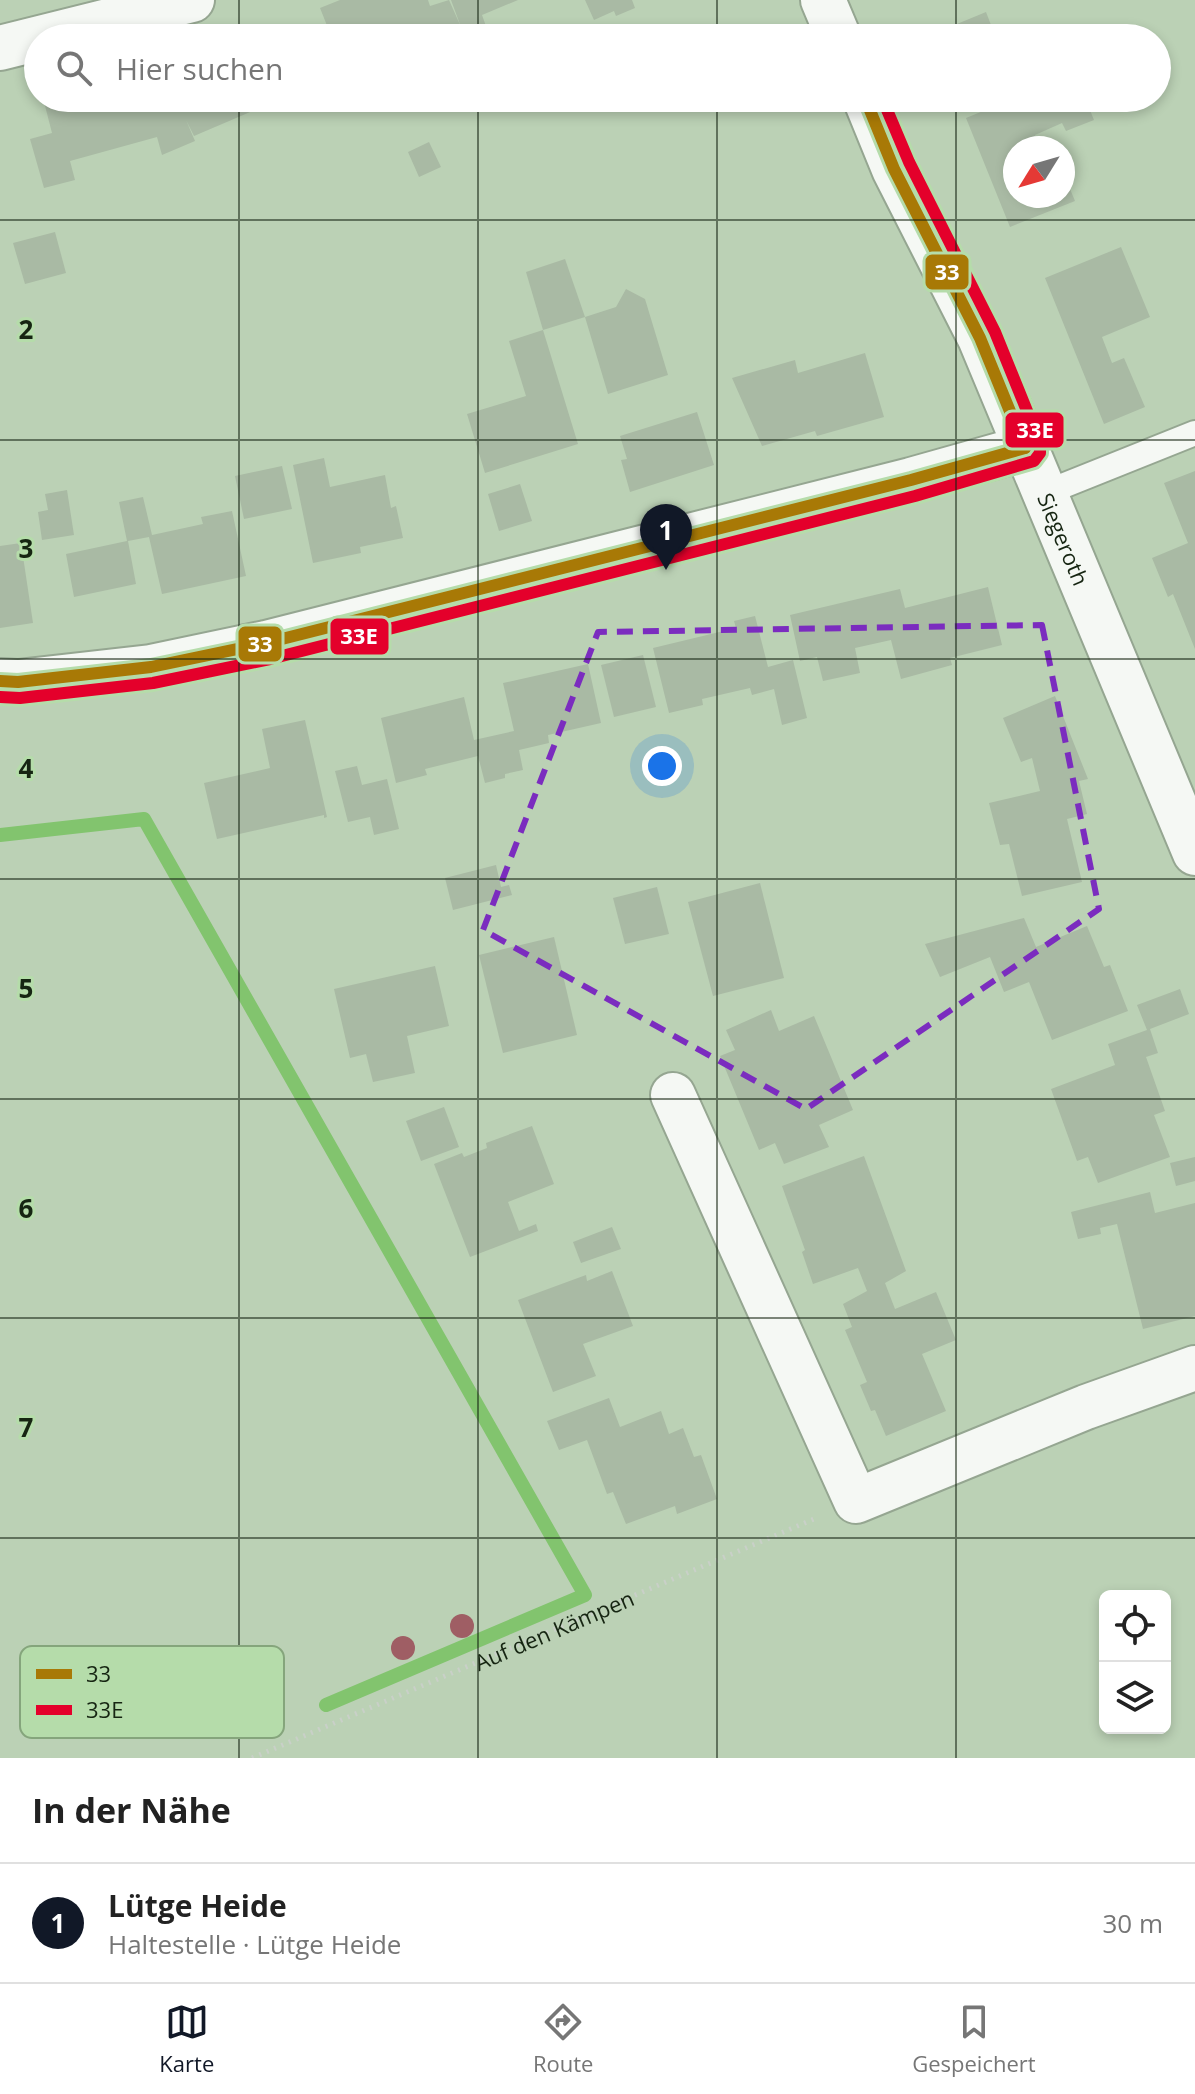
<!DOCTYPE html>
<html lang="de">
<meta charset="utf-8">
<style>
:root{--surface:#fff;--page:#f6f6f6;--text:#222;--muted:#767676;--line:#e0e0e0;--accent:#111827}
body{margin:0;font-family:"Open Sans",sans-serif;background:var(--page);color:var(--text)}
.controls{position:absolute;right:24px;bottom:24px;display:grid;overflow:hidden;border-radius:12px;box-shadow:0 4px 12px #0003}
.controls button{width:72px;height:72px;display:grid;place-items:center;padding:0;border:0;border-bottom:2px solid var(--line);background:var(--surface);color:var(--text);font:40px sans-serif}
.compass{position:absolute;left:1003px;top:136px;width:72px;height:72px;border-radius:50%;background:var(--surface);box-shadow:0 4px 12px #0003;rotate:233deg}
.you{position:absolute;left:662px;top:766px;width:28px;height:28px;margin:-20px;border:6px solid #fff;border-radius:50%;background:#1a73e8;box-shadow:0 0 0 12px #1a73e833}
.badge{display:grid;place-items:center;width:52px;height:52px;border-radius:50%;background:var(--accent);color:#fff;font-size:26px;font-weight:700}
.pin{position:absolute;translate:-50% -66px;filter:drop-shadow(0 2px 4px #0008)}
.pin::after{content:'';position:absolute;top:42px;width:28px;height:24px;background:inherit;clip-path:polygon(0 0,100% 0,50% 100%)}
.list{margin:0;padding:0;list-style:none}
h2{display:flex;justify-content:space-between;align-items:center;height:104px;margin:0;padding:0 32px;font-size:34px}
h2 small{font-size:26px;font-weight:400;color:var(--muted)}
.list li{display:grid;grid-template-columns:52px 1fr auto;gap:24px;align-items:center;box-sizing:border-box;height:120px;padding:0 32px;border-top:2px solid var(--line)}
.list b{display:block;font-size:30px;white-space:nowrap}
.list p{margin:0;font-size:26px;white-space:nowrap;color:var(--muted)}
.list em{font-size:26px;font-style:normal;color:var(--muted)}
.icon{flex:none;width:44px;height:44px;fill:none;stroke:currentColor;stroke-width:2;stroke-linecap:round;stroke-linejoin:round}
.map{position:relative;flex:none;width:1195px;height:1758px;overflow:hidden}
.search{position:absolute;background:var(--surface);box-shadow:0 4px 12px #0003;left:24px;right:24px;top:24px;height:88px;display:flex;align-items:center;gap:20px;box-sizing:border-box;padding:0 28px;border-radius:44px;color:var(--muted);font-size:30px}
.sheet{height:224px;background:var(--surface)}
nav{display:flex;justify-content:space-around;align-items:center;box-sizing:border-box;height:112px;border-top:2px solid var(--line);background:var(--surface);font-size:22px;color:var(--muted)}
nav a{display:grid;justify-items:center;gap:4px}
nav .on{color:var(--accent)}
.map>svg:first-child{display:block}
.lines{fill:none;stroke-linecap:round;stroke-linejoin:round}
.stream{stroke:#82c46e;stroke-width:14}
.building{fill:#a9baa4}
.lane-casing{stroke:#95a691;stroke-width:28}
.street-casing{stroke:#95a691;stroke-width:48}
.path{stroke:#c9d0c8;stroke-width:5;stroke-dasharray:2 6;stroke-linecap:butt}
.lane{stroke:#f5f8f4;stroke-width:24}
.street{stroke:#f5f8f4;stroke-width:44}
.bus-1-casing{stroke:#b5dcaa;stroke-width:18}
.bus-2-casing{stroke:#b5dcaa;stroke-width:18}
.bus-1{stroke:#a87906;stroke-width:12}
.bus-2{stroke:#e4002b;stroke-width:12}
.tree{fill:#9f5e64}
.marked{fill:none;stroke:#7b2cbf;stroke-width:6;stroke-dasharray:16 10;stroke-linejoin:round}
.grid{fill:none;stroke:#162512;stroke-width:2;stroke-opacity:0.55}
.labels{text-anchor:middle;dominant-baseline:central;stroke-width:6;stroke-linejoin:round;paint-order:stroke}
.street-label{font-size:22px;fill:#162512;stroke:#b5dcaa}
.key{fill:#b5dcaa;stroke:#85a57c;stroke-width:2}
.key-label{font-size:22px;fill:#162512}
.grid-label{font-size:26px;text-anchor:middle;font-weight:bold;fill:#162512;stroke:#b5dcaa;stroke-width:6;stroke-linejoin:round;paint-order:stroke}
.line-badge{stroke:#b5dcaa;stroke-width:3}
.badge-label{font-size:22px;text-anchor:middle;font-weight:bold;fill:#fff}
</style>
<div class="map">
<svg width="1195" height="1758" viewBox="0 0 1195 1758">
<rect width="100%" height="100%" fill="#bbd1b5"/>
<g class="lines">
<path class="stream" d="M0 835 144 819 585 1595 326 1705"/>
</g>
<g class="building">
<path d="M340 0H428L430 6 449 0 461 27 451 0H518L482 15 487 29 465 38H444L442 33 430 38H332L320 8Z"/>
<path d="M585 0H632L635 8 616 16 614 11 594 20Z"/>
<path d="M986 12 996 38H942L940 31Z"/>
<path d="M275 24 281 38H242Z"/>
<path d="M43 98H146L149 108 174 98H283L194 136 186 120 195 141 162 155 157 137 70 161 75 180 44 188 30 139 52 133Z"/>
<path d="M1015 98H1085L1094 120 1066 131 1062 123 1035 135 1040 148H1015V196H1063V172L1075 201 1010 227 966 118Z"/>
<path d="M429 142 441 167 419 177 408 152Z"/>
<path d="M55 232 66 273 25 284 13 243Z"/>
<path d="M1121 247 1150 317 1102 337 1112 363 1124 358 1145 407 1104 424 1045 278Z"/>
<path d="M565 259 585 317 543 330 526 272Z"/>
<path d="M626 289 645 299 668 375 608 394 585 317 616 307Z"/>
<path d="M543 330 578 444 485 473 467 414 526 396 509 341Z"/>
<path d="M865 353 884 417 817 436 815 431 762 446 732 378 795 360 798 373Z"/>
<path d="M697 412 714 465 630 492 621 460 627 459 620 436Z"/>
<path d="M324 458 330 487 385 475 391 508 396 506 403 538 360 547 361 553 313 563 293 465Z"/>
<path d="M282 466 292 509 244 519 235 476Z"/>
<path d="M1195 471V649L1173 594 1168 597 1152 558 1188 543 1164 483Z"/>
<path d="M520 484 532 521 499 531 488 494Z"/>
<path d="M67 490 74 535 42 540 38 512 48 510 45 494Z"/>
<path d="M143 497 152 535 203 524 201 517 232 511 246 576 162 594 149 537 128 541 136 584 74 597 66 554 127 541 119 502Z"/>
<path d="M21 543 33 623 0 628V546Z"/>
<path d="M988 587 1002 645 950 658 952 665 901 679 891 640 855 648 860 673 823 681 817 657 800 661 790 615 900 589 905 608Z"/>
<path d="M755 616 768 667 793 660 807 718 782 725 774 689 752 695 750 688 702 699 703 705 669 713 653 648 736 628 734 621Z"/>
<path d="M643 655 656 707 614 717 601 665Z"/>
<path d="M588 664 601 723 548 735 549 743 519 750 523 770 505 774V778L485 783 478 756 425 769 427 775 396 783 381 718 464 697 474 740 514 731 503 683Z"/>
<path d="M1055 696 1088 779 1079 781 1087 814 1067 819 1082 882 1022 896 1009 844 1000 845 989 803 1040 791 1032 758 1021 762 1003 718Z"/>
<path d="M305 720 327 817 324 818V815L217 839 204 783 270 768 262 729Z"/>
<path d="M357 766 362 785 387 779 399 829 374 835 370 817 348 822 335 771Z"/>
<path d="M496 865 501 887 509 885 512 895 453 910 445 878Z"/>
<path d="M760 883 784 978 713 996 688 902Z"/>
<path d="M657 887 669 934 625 944 613 898Z"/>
<path d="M1024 918 1036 947 1087 926 1104 967 1110 965 1128 1011 1052 1040 1029 982 1004 992 990 957 940 977 925 944Z"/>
<path d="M554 937 577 1035 503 1053 479 955Z"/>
<path d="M435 966 449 1026 407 1036 415 1073 373 1082 366 1054 350 1058 334 989Z"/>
<path d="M1180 989 1189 1014 1150 1029 1158 1053 1146 1057 1165 1111 1154 1115 1170 1157 1098 1183 1088 1157 1077 1161 1051 1089 1115 1065 1108 1044 1147 1030 1137 1005Z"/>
<path d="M771 1010 779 1031 814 1016 853 1110 819 1125 829 1147 784 1164 775 1143 759 1150 720 1056 735 1050 726 1030Z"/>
<path d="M444 1107 459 1147 421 1161 406 1121Z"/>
<path d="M532 1126 554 1184 508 1202 519 1231 536 1224 538 1231 470 1257 434 1164 462 1153 464 1157 487 1148 486 1143Z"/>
<path d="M864 1156 906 1271 885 1283 895 1309 936 1292 956 1340 922 1354 946 1411 886 1436 875 1410 871 1411 860 1385 867 1382 845 1330 852 1327 843 1304 867 1291 858 1268 813 1284 802 1252 805 1250 782 1186Z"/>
<path d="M1195 1157V1181L1176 1186 1170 1163Z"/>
<path d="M1150 1192 1155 1213 1195 1203V1316L1143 1329 1117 1224 1100 1228 1101 1234 1078 1239 1071 1212Z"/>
<path d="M612 1227 621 1249 581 1263 573 1242Z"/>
<path d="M612 1271 633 1326 583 1344 596 1376 553 1392 518 1300 586 1275 587 1281Z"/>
<path d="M609 1398 620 1427 661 1411 669 1434 683 1428 694 1457 701 1455 717 1499 677 1514 675 1506 626 1524 613 1492 607 1494 587 1440 559 1450 547 1421Z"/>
</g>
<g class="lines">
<defs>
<path id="lane" d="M1045 493 1195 433"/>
<g id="street">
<path d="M823 0 839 38"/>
<path d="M0 48 192 0"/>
<path id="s2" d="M865 98 894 169 980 338 1195 853"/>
<path d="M0 681 18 682 151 667 266 643 911 480 1025 448"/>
<path d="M673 1095 856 1501 1086 1407 1195 1368"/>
</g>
</defs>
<use href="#lane" class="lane-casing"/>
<use href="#street" class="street-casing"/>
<path class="path" id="s1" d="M252 1758 814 1519"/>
<use href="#lane" class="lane"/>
<use href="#street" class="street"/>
<defs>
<g id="bus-1">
<path d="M865 98 894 169 980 338 1025 448"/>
<path d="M0 681 18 682 151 667 266 643 911 480 1025 448"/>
</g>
<path id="bus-2" d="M0 697 20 698 153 683 270 659 915 496 1034 461 1040 453V443L995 332 909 162 882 98"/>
</defs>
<use href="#bus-1" class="bus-1-casing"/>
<use href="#bus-2" class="bus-2-casing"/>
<use href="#bus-1" class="bus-1"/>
<use href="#bus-2" class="bus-2"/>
</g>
<g class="tree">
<circle cx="462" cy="1626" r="12"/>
<circle cx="403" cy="1648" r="12"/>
</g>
<path class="marked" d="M1042 625 1099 909 806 1109 483 930 598 632Z"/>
<path class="grid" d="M239 0V38M478 0V38M717 0V38M956 0V38M239 98V1758M478 98V1758M717 98V1758M956 98V1758M0 220H1195M0 440H1195M0 659H1195M0 879H1195M0 1099H1195M0 1318H1195M0 1538H1195"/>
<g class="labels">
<g class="street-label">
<text stroke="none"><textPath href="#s2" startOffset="484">Siegeroth</textPath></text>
<text stroke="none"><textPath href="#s1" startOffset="328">Auf den Kämpen</textPath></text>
</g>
</g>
<rect x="20" y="1646" width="264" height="92" rx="12" class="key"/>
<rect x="36" y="1669" width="36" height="10" fill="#a87906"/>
<rect x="36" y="1705" width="36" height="10" fill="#e4002b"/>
<g class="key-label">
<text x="86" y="1682">33</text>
<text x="86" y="1718">33E</text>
</g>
<g class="grid-label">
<text x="26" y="339">2</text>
<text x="26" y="558">3</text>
<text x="26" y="778">4</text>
<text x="26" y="998">5</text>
<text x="26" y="1218">6</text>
<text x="26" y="1437">7</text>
</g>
<g class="line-badge">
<rect x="924" y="253" width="46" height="38" rx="8" fill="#a87906"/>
<rect x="1004" y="411" width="61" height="38" rx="8" fill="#e4002b"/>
<rect x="329" y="617" width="61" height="39" rx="8" fill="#e4002b"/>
<rect x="237" y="625" width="46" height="38" rx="8" fill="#a87906"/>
</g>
<g class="badge-label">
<text x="947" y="280">33</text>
<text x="1035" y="438">33E</text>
<text x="359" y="644">33E</text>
<text x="260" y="652">33</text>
</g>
</svg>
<div class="controls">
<button><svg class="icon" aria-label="locate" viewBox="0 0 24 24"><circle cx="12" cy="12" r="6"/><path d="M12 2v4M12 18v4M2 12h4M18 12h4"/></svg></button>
<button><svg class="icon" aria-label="layers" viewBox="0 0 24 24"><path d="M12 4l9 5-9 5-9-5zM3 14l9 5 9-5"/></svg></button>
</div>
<svg class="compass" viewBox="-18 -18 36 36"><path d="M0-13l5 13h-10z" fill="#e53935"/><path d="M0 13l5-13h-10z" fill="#767676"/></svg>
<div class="you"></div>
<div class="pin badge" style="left:666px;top:570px">1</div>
<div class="search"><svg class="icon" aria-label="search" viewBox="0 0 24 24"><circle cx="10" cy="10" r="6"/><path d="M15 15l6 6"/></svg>Hier suchen</div>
</div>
<section class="sheet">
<h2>In der Nähe<small></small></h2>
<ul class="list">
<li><span class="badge">1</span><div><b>Lütge Heide</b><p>Haltestelle · Lütge Heide</p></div><em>30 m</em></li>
</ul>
</section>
<nav>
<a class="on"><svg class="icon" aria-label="map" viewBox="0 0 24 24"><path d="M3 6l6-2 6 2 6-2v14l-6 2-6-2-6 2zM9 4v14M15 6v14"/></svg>Karte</a>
<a><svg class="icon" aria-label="directions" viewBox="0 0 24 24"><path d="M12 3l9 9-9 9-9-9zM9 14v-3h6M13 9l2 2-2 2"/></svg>Route</a>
<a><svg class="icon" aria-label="saved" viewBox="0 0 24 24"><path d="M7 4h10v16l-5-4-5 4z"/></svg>Gespeichert</a>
</nav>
